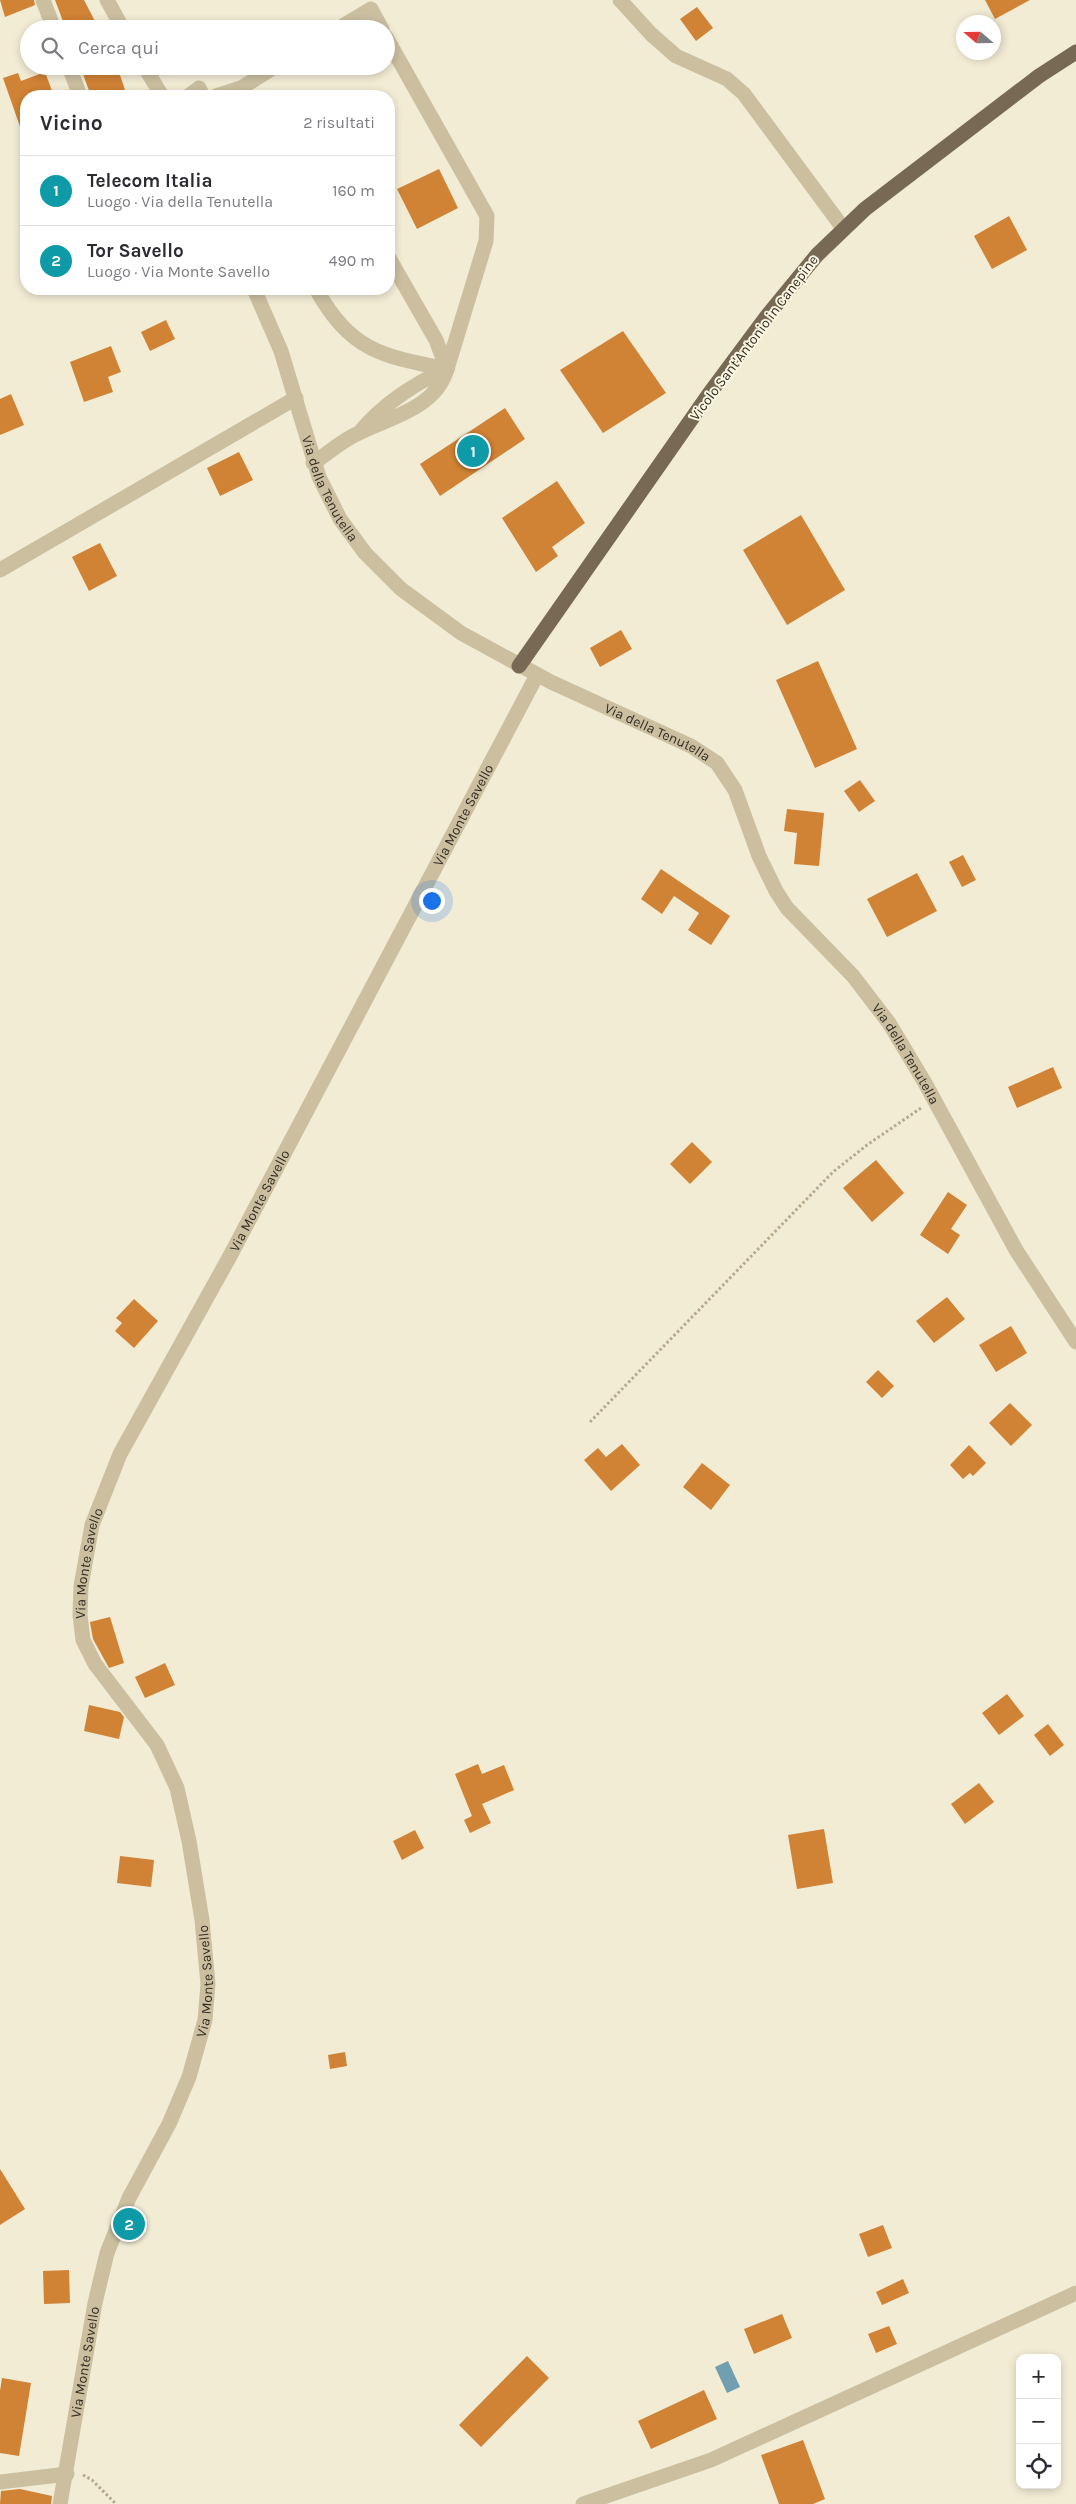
<!DOCTYPE html>
<html lang="it">
<meta charset="utf-8">
<style>
:root{--surface:#fff;--page:#f2f2f3;--text:#2b2b33;--muted:#7c7c81;--line:#e1e1e2;--accent:#174358}
body{margin:0;font-family:Karla,sans-serif;background:var(--page);color:var(--text)}
.controls{position:absolute;right:15px;bottom:15px;display:grid;overflow:hidden;border-radius:10px;box-shadow:0 2px 8px #0003}
.controls button{width:45px;height:45px;display:grid;place-items:center;padding:0;border:0;border-bottom:1px solid var(--line);background:var(--surface);color:var(--text);font:25px sans-serif}
.compass{position:absolute;left:956px;top:15px;width:45px;height:45px;border-radius:50%;background:var(--surface);box-shadow:0 2px 8px #0003;rotate:290deg}
.you{position:absolute;left:431px;top:900px;width:18px;height:18px;margin:-12px;border:4px solid #fff;border-radius:50%;background:#1a73e8;box-shadow:0 0 0 8px #1a73e833}
.badge{display:grid;place-items:center;width:32px;height:32px;border-radius:50%;background:var(--accent);color:#fff;font-size:16px;font-weight:700}
.pin{position:absolute;translate:-50% -50%;border:2px solid #fff;box-shadow:0 1px 5px #0006}
.list{margin:0;padding:0;list-style:none}
h2{display:flex;justify-content:space-between;align-items:center;height:65px;margin:0;padding:0 20px;font-size:21px}
h2 small{font-size:16px;font-weight:400;color:var(--muted)}
.list li{display:grid;grid-template-columns:32px 1fr auto;gap:15px;align-items:center;box-sizing:border-box;height:70px;padding:0 20px;border-top:1px solid var(--line)}
.list b{display:block;font-size:19px;white-space:nowrap}
.list p{margin:0;font-size:16px;white-space:nowrap;color:var(--muted)}
.list em{font-size:16px;font-style:normal;color:var(--muted)}
.icon{flex:none;width:28px;height:28px;fill:none;stroke:currentColor;stroke-width:2;stroke-linecap:round;stroke-linejoin:round}
.map{position:relative;flex:none;width:1076px;height:2504px;overflow:hidden}
.search{position:absolute;background:var(--surface);box-shadow:0 2px 8px #0003;left:20px;top:20px;width:375px;height:55px;display:flex;align-items:center;gap:12px;box-sizing:border-box;padding:0 18px;border-radius:28px;color:var(--muted);font-size:19px}
.panel{position:absolute;background:var(--surface);box-shadow:0 2px 8px #0003;left:20px;top:90px;width:375px;height:205px;border-radius:20px}
.map>svg:first-child{display:block}
.water{fill:#729eb1}
.building{fill:#d08235}
.lines{fill:none;stroke-linecap:round;stroke-linejoin:round}
.path{stroke:#b7a98b;stroke-width:3;stroke-dasharray:2.5 2.5;stroke-linecap:butt}
.minor{stroke:#cbbfa0;stroke-width:15}
.major{stroke:#786954;stroke-width:15}
.labels{text-anchor:middle;dominant-baseline:central;stroke-width:4;stroke-linejoin:round;paint-order:stroke}
.street-label{font-size:14px;fill:#342d24;stroke:#faf5e1}
</style>
<div class="map">
<svg width="1076" height="2504" viewBox="0 0 1076 2504">
<rect width="100%" height="100%" fill="#f2ecd5"/>
<path class="water" d="M728 2361 740 2387 727 2393 715 2367Z"/>
<g class="building">
<path d="M0 0H34L35 5 5 17Z"/>
<path d="M55 0H84L99 29H66Z"/>
<path d="M985 0H1030L995 19Z"/>
<path d="M697 7 713 28 696 41 680 19Z"/>
<path d="M80 66H117L127 96H91Z"/>
<path d="M45 72 54 96H26V138H24L3 78 18 73 21 81Z"/>
<path d="M439 169 458 208 417 229 397 189Z"/>
<path d="M1009 216 1027 250 992 269 974 236Z"/>
<path d="M166 320 175 339 150 351 141 332Z"/>
<path d="M623 331 666 393 603 433 560 370Z"/>
<path d="M111 346 121 372 108 377 113 392 84 402 70 362Z"/>
<path d="M11 394 24 425 0 435V399Z"/>
<path d="M505 408 525 439 440 496 420 464Z"/>
<path d="M239 452 253 480 220 496 207 468Z"/>
<path d="M557 481 585 523 552 547 558 556 536 572 502 518Z"/>
<path d="M801 515 845 590 787 625 743 550Z"/>
<path d="M100 543 117 576 89 591 72 557Z"/>
<path d="M621 630 632 649 600 667 590 648Z"/>
<path d="M818 661 857 749 815 768 776 680Z"/>
<path d="M860 780 875 801 859 812 844 791Z"/>
<path d="M787 809 824 813 819 866 794 864 797 833 784 831Z"/>
<path d="M963 855 976 880 962 887 949 862Z"/>
<path d="M661 869 730 916 711 945 688 930 699 913 674 896 662 914 641 899Z"/>
<path d="M917 873 937 911 887 937 867 899Z"/>
<path d="M1053 1067 1062 1088 1017 1108 1008 1087Z"/>
<path d="M692 1142 712 1162 690 1184 670 1164Z"/>
<path d="M876 1160 904 1193 872 1222 843 1188Z"/>
<path d="M948 1192 967 1205 951 1229 960 1235 948 1254 920 1235Z"/>
<path d="M947 1297 965 1319 934 1343 916 1321Z"/>
<path d="M134 1299 158 1321 134 1348 115 1331 122 1323 116 1318Z"/>
<path d="M1011 1326 1027 1353 996 1372 979 1345Z"/>
<path d="M878 1370 894 1386 882 1398 866 1382Z"/>
<path d="M1010 1403 1032 1425 1011 1446 989 1423Z"/>
<path d="M622 1444 640 1465 611 1491 584 1460 598 1448 606 1457Z"/>
<path d="M969 1445 986 1463 973 1476 970 1473 963 1479 950 1465Z"/>
<path d="M702 1463 730 1485 711 1510 683 1487Z"/>
<path d="M110 1617 124 1663 109 1668 93 1639 90 1622Z"/>
<path d="M165 1663 175 1685 145 1698 135 1677Z"/>
<path d="M1007 1694 1024 1716 999 1735 982 1713Z"/>
<path d="M89 1705 120 1712 124 1717 119 1739 84 1731Z"/>
<path d="M1048 1724 1064 1745 1050 1756 1034 1735Z"/>
<path d="M478 1764 482 1774 504 1765 514 1790 482 1804 491 1823 470 1833 464 1820 472 1816 455 1774Z"/>
<path d="M979 1783 994 1802 965 1824 951 1804Z"/>
<path d="M824 1829 833 1883 797 1889 788 1835Z"/>
<path d="M415 1830 424 1848 402 1860 393 1841Z"/>
<path d="M120 1856 154 1860 151 1887 117 1883Z"/>
<path d="M345 2052 347 2066 330 2069 328 2055Z"/>
<path d="M0 2169 25 2209 0 2225Z"/>
<path d="M883 2225 892 2248 868 2257 859 2234Z"/>
<path d="M69 2270 70 2303 44 2304 43 2271Z"/>
<path d="M903 2279 909 2293 882 2305 876 2292Z"/>
<path d="M782 2314 792 2338 754 2354 744 2329Z"/>
<path d="M889 2326 897 2344 876 2353 868 2334Z"/>
<path d="M527 2356 549 2378 481 2447 459 2425Z"/>
<path d="M2 2378 31 2383 19 2456 0 2453V2391Z"/>
<path d="M704 2390 717 2419 651 2449 638 2421Z"/>
<path d="M803 2440 825 2499 813 2504H779L761 2455Z"/>
<path d="M20 2489 52 2496 51 2504H0L1 2491Z"/>
</g>
<g class="lines">
<g class="path">
<path d="M590 1422 833 1172 867 1145 921 1108"/>
<path d="M83 2475 92 2480 116 2504"/>
</g>
<g class="minor">
<path d="M43 0 54 29"/>
<path d="M107 0 123 29"/>
<path d="M620 0 651 34 676 56 727 79 744 94 843 228"/>
<path d="M338 29 371 9 382 29"/>
<path d="M386 37 487 216 486 241 447 369"/>
<path d="M69 66 80 96"/>
<path d="M144 66 162 96"/>
<path d="M188 96 199 88 203 96"/>
<path d="M216 96 241 88 276 66"/>
<path d="M389 258 436 340 447 369"/>
<path id="s1" d="M254 289 281 351 319 477 340 519 365 553 401 589 461 633 551 682 691 746 717 763 735 790 759 856 776 891 787 908 853 976 889 1023 925 1083 1016 1250 1076 1342"/>
<path d="M316 289C351 351 381 356 447 369"/>
<path d="M313 463C329 453 342 440 359 433 391 417 436 408 447 369 415 383 382 405 360 432"/>
<path d="M0 570 296 398"/>
<path d="M0 2482 67 2474"/>
<path id="s2" d="M60 2504 95 2303 107 2253 129 2198 169 2124 189 2077 205 2020 208 1984 202 1920 189 1841 177 1788 157 1745 95 1664 83 1640 80 1615 81 1586 92 1525 120 1454 230 1256 537 675"/>
<path d="M583 2504 711 2460 1076 2293"/>
</g>
<path class="major" d="M519 666 709 394 767 316 817 255 865 209 1039 76 1076 52"/>
</g>
<g class="labels">
<g class="street-label">
<text transform="translate(754 338) rotate(-53)">Vicolo Sant'Antonio in Canepine</text>
<text stroke="none"><textPath href="#s1" startOffset="214">Via della Tenutella</textPath></text>
<text stroke="none"><textPath href="#s1" startOffset="634">Via della Tenutella</textPath></text>
<text stroke="none"><textPath href="#s2" startOffset="1838">Via Monte Savello</textPath></text>
<text stroke="none"><textPath href="#s1" startOffset="1052">Via della Tenutella</textPath></text>
<text stroke="none"><textPath href="#s2" startOffset="1402">Via Monte Savello</textPath></text>
<text stroke="none"><textPath href="#s2" startOffset="998">Via Monte Savello</textPath></text>
<text stroke="none"><textPath href="#s2" startOffset="548">Via Monte Savello</textPath></text>
<text stroke="none"><textPath href="#s2" startOffset="144">Via Monte Savello</textPath></text>
</g>
</g>
</svg>
<div class="controls">
<button>+</button>
<button>−</button>
<button><svg class="icon" aria-label="locate" viewBox="0 0 24 24"><circle cx="12" cy="12" r="6"/><path d="M12 2v4M12 18v4M2 12h4M18 12h4"/></svg></button>
</div>
<svg class="compass" viewBox="-18 -18 36 36"><path d="M0-13l5 13h-10z" fill="#e53935"/><path d="M0 13l5-13h-10z" fill="#7c7c81"/></svg>
<div class="you"></div>
<div class="pin badge" style="left:473px;top:451px;background:#0f9aa8">1</div>
<div class="pin badge" style="left:129px;top:2224px;background:#0f9aa8">2</div>
<div class="search"><svg class="icon" aria-label="search" viewBox="0 0 24 24"><circle cx="10" cy="10" r="6"/><path d="M15 15l6 6"/></svg>Cerca qui</div>
<section class="panel">
<h2>Vicino<small>2 risultati</small></h2>
<ul class="list">
<li><span class="badge" style="background:#0f9aa8">1</span><div><b>Telecom Italia</b><p>Luogo · Via della Tenutella</p></div><em>160 m</em></li>
<li><span class="badge" style="background:#0f9aa8">2</span><div><b>Tor Savello</b><p>Luogo · Via Monte Savello</p></div><em>490 m</em></li>
</ul>
</section>
</div>
